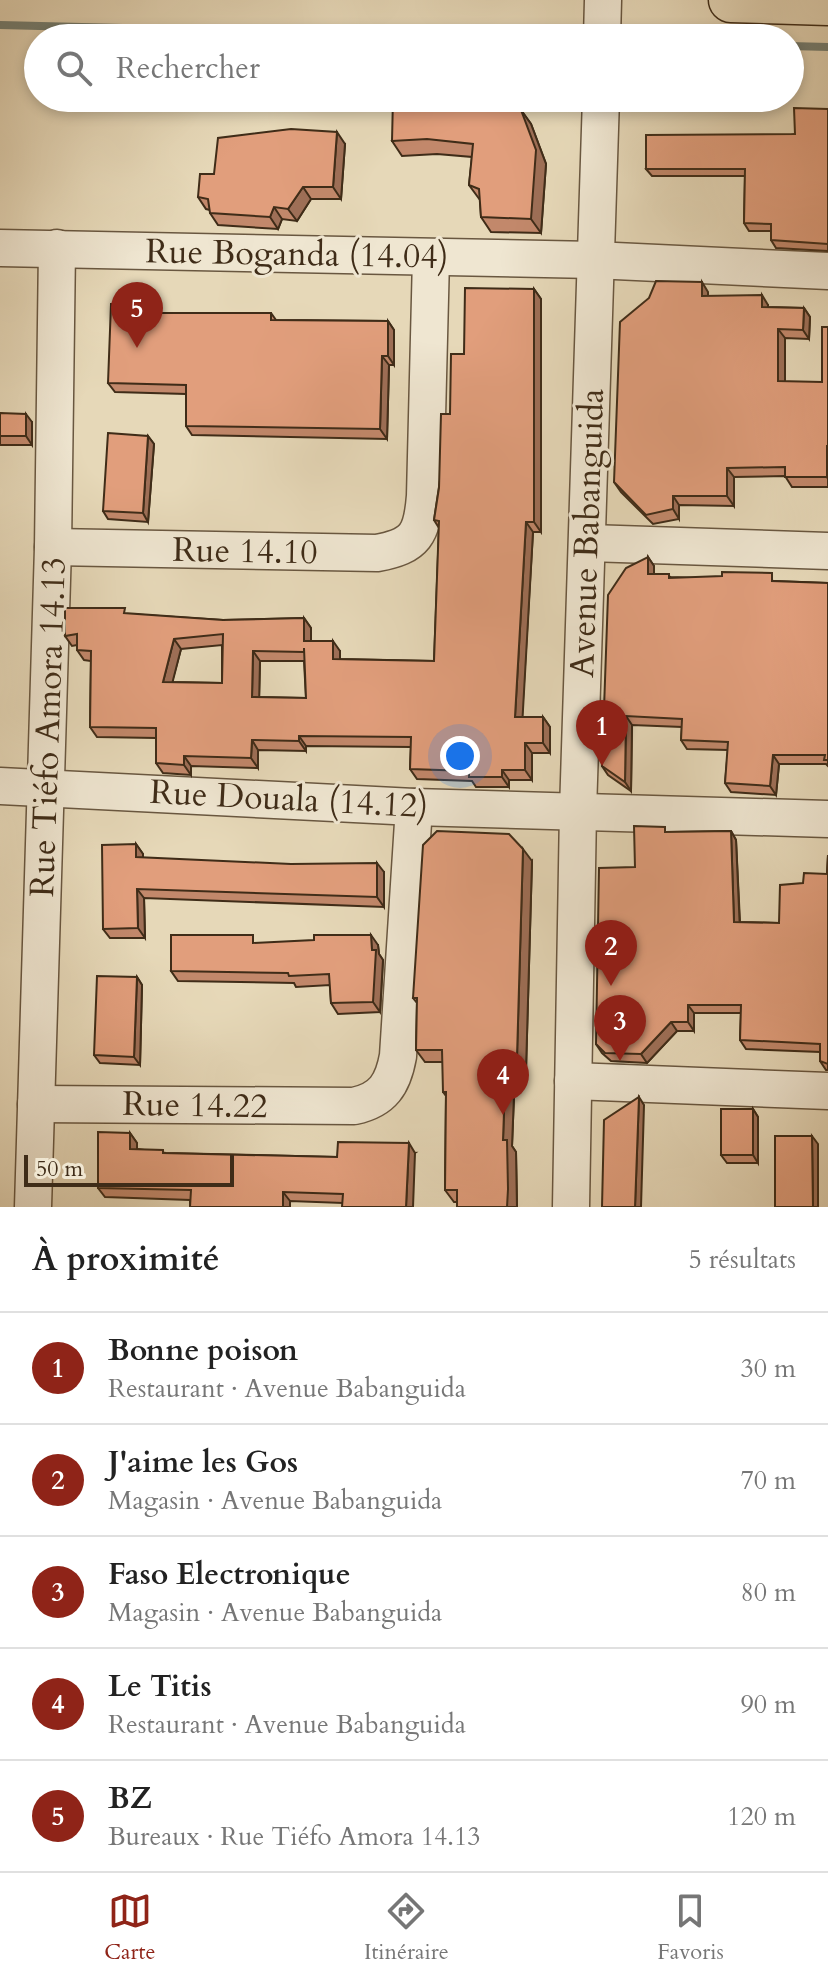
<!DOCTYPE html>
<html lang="fr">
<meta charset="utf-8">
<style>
:root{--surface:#fff;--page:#f2f2f2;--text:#222;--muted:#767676;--line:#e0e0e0;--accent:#8f2418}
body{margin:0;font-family:Cardo,serif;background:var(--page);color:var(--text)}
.scale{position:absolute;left:24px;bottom:20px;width:210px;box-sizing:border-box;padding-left:8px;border:4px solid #3f2c18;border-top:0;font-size:22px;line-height:28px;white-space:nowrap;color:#3f2c18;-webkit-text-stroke:6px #efe6d1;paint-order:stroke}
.you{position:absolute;left:460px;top:756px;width:28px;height:28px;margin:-20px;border:6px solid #fff;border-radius:50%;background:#1a73e8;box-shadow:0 0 0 12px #1a73e833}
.badge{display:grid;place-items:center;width:52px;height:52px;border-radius:50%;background:var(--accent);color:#fff;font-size:26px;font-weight:700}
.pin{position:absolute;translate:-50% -66px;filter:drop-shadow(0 2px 4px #0008)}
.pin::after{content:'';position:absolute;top:42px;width:28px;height:24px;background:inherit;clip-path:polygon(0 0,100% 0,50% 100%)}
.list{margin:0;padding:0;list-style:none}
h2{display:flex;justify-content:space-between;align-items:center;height:104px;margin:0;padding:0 32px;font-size:34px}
h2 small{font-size:26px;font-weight:400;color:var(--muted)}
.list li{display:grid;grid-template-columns:52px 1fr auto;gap:24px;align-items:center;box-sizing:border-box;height:112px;padding:0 32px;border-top:2px solid var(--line)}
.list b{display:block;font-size:30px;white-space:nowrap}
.list p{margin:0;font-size:26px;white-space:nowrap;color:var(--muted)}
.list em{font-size:26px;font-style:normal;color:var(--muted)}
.icon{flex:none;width:44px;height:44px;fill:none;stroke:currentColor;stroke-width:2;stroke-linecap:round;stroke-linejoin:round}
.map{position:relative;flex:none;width:828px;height:1207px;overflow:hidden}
.search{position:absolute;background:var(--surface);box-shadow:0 4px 12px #0003;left:24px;right:24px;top:24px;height:88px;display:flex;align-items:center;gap:20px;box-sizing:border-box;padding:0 28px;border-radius:44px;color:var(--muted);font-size:30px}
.sheet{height:664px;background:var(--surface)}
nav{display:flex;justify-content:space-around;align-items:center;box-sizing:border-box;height:112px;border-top:2px solid var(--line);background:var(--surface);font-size:22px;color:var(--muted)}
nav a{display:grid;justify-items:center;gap:4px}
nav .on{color:var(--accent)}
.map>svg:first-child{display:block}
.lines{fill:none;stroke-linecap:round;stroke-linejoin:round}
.stream{stroke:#748176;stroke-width:8}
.minor-casing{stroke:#695740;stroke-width:39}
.major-casing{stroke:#3f2c18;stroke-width:47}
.minor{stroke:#efe6d1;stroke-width:36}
.major{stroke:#e6d8b8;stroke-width:44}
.wall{fill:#c2886b;stroke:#3f2c18;stroke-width:2;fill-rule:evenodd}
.shaded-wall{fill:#9e6f57;stroke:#3f2c18;stroke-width:2}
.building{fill:#e19e7c;stroke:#3f2c18;stroke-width:2;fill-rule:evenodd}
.labels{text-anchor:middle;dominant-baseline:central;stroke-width:6;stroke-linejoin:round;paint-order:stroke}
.street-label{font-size:34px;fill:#3f2c18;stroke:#efe6d1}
</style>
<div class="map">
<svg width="828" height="1207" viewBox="0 0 828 1207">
<rect width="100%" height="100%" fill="#e6d8b8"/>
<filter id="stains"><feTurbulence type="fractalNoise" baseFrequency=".0025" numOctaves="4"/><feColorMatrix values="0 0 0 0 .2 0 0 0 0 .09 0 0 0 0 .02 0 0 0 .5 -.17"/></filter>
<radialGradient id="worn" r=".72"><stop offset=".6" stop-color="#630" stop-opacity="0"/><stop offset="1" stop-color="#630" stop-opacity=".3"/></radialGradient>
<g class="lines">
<g class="stream">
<path d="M0 25 522 38"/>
<path d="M790 46 828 47"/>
</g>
<defs>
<g id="minor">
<path d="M602 38 603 0"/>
<path d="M0 248 594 260 828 271"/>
<path d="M589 543 828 551"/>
<path d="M53 547 377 553C416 546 422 534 425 496L431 258"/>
<path d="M0 786 414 807 828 819"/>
<path d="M573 1081 828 1091"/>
<path d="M36 1104 354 1106C383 1100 393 1084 398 1056L414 807"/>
<path d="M33 1207 53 547 57 248"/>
<path d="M571 1207 578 811 601 98"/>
</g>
<path id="major" d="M731 0 828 3"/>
</defs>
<use href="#minor" class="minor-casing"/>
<use href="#major" class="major-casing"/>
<use href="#minor" class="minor"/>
<use href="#major" class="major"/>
</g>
<g class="wall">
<path d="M828 109V251L776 248 771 240V231H749L744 223 745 176H652L646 169 795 134Z"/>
<path d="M521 110 531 124 546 164 541 233 491 232 481 217 480 200 469 185 472 157 437 154 402 156 392 141Z"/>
<path d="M345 144 341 199H311L297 221 282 219 278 229 218 225 210 213V210L206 209 198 197 214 174Z"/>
<path d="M534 289 541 299V532H533L522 717H543L550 727V753H532V780H509V787H476L472 781 417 779 410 769 411 747 306 746V751L258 750V768L191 766V775L163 773 156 763V738L97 737 90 727 91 661 84 660 77 650V645L72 646 65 636 129 614 223 620 304 618 311 628V641L340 651V659L434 661 439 528 434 520 450 414 464 354ZM222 645V683L172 682 181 649ZM260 661H304L306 698 259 697Z"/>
<path d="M708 292V296L768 305V307L804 308 810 317 809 339 785 338V382H822L828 327V487H792L785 476 734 477V506L679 505V519L653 524 621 492 614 482Z"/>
<path d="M156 313H271L276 320 388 321 394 330V365H389L387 439 192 435 186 426V394L115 392 108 383Z"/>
<path d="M0 413 32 422V445H0Z"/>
<path d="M148 436 154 444 148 522 108 519 103 511Z"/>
<path d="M648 557 654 566V574L671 577 828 583V766L826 764H779L776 795 731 792 725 783 728 750 687 749 681 740 682 727 632 725 631 791 608 775 602 766Z"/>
<path d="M731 831 736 840 740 922 779 923 803 883 827 874 828 855V1070H826L820 1061V1052L746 1049 740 1040 741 1013H694V1031H677L647 1063 611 1061 602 1053 596 1044 635 867 669 832Z"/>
<path d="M136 844 143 854V858L384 872V907L144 898 145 938H110L103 929Z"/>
<path d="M532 861 526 1070H515L512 1146 516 1152 517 1207H457V1202H454L445 1190 446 1096 443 1092V1062H425L416 1050 417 1003 413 998Z"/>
<path d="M259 943 378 945 379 954 383 960 380 1012 338 1014 331 1003 330 985 296 987 294 983 178 981 171 971Z"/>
<path d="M137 977 142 985 140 1065 100 1063 94 1055Z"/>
<path d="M753 1109 758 1117V1163H727L721 1155Z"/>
<path d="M130 1133 137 1143V1149L166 1153 337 1157 415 1153 343 1203 290 1201V1207H190V1200L105 1197 98 1188Z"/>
</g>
<g class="shaded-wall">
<path d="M521 110 531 124 546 164 541 233 531 219Z"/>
<path d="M337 132 345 144 341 199 333 187Z"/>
<path d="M303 187 311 199 297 221 288 209Z"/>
<path d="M274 207 282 219 278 229 270 217Z"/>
<path d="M702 282 708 292V306L702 296Z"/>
<path d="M534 289 541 299V532L534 522Z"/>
<path d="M762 295 768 305V317L762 307Z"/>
<path d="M804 308 810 317 809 339 803 330Z"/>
<path d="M388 321 394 330V365L388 356Z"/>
<path d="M778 329 785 338V391L778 381Z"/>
<path d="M382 356 389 365 387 439 380 429Z"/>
<path d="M26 414 32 422V445L26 436Z"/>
<path d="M148 436 154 444 148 522 143 513Z"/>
<path d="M827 446 828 448V479L827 477Z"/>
<path d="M727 468 734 477V506L727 496Z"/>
<path d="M673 496 679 505V519L673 509Z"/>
<path d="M526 522 533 532 522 727 515 717Z"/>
<path d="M648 557 654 566V582L648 574Z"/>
<path d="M304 618 311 628V651L304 641Z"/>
<path d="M174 639 181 649 170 692 163 682Z"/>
<path d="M333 641 340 651V669L333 659Z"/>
<path d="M253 651 260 661 259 707 252 697Z"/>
<path d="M626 716 632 725 631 791 625 782Z"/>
<path d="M543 717 550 727V753L543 743Z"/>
<path d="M299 736 306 746V751L299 741Z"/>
<path d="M252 740 258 750V768L251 758Z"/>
<path d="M525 743 532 753V780L525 770Z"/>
<path d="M773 755 779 764 776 795 770 786Z"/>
<path d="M184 756 191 766V775L184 765Z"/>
<path d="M502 770 509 780V787L502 777Z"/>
<path d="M731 831 736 840 740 931 734 922Z"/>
<path d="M136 844 143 854V867L136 857Z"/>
<path d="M523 849 532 861 526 1070 517 1057Z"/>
<path d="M377 863 384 872V907L377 897Z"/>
<path d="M137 889 144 898 145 938 138 928Z"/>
<path d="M371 935 378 945 379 954 383 960 380 1012 373 1002Z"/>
<path d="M137 977 142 985 140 1065 134 1057Z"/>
<path d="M688 1005 694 1013V1031L688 1022Z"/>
<path d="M671 1022 677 1031 647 1063 641 1054Z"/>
<path d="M506 1057 515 1070 512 1146 516 1152 517 1207H507L503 1140Z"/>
<path d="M639 1097 644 1105 641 1207H635Z"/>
<path d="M753 1109 758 1117V1163L753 1155Z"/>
<path d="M130 1133 137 1143V1159L130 1149Z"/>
<path d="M812 1136 818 1144V1207H813Z"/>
<path d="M409 1143 415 1153 413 1207H406Z"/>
<path d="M283 1192 290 1201V1207H283Z"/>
</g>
<g class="building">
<path d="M393 98H510L521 110 536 150 531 219 481 217 479 189 469 185 473 144 427 139 392 141Z"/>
<path d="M794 108 828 109V244L771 240V224L744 223 745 169H646V135L795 134Z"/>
<path d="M291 129 337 132 333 187H303L288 209 274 207 270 217 210 213 208 199 198 197 200 174H214L218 138Z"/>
<path d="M656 281 702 282V296L762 295V307L804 308 803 330 778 329V381L822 382V327H828V446H827V477H785V467L727 468V496H673V509L646 515 614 482 620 322 649 298Z"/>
<path d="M465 288 534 289V522H526L515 717H543V743H525V770H502V777H469V771L410 769 411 737 299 736V741L252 740 251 758 184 756V765L156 763V728L90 727 91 651 77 650V634L65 636V608H125L124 613 223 620 304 618V641H333V659L434 661 439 521 434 520 439 488 441 414H450L451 354H464ZM223 634 222 683 163 682 174 639ZM304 648 306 698 252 697 253 651 304 652Z"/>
<path d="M111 304 150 305V313H271V320L388 321V356H382L380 429 186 426V385L108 383Z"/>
<path d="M0 413 26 414V436H0Z"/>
<path d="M108 433 148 436 143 513 103 511Z"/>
<path d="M648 557V574H669V578L722 576V572L772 573V581L828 583V760H824L825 755H773L770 786 725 783 728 742 681 740 682 719 626 716 625 782 602 766 608 595 626 568Z"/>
<path d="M634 826 665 827V832L731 831 734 922 779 923 780 885 803 883 804 873 827 874 828 855V1064L820 1061V1044L740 1040 741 1005H688V1022H671L641 1054 605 1053 596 1044 599 868 635 867Z"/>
<path d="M437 831 509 834 523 849 517 1057H506L503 1140H507L508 1189 507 1207H457V1190H445L446 1092H443L442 1050H416L417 998H413L423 845Z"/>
<path d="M136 844V857L291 864 377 863V897L137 889 138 928 103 929 102 845Z"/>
<path d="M171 935H253V943L314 940V935H371L372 950H376L373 1002 331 1003 329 974 289 976 288 973 171 971Z"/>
<path d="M97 976 137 977 134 1057 94 1055Z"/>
<path d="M639 1097 635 1207H602L604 1120Z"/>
<rect x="721" y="1109" width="32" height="46"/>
<path d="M98 1132 130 1133V1149L163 1150V1153L337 1157 338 1142 409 1143 406 1207H342L343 1194 283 1192V1207H190L191 1190 98 1188Z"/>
<path d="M775 1136H812L813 1207H775Z"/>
</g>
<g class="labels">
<g class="street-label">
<text transform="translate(297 254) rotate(1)">Rue Boganda (14.04)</text>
<text transform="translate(587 533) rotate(-88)">Avenue Babanguida</text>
<text transform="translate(245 551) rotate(1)">Rue 14.10</text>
<text transform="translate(48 727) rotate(-88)">Rue Tiéfo Amora 14.13</text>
<text transform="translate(289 799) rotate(3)">Rue Douala (14.12)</text>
<text transform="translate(195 1105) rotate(1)">Rue 14.22</text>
</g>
</g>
<rect width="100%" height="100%" filter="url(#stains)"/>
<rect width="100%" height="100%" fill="url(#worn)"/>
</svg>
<div class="scale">50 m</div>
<div class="you"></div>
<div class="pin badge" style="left:602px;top:766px">1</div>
<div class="pin badge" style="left:611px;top:986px">2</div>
<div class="pin badge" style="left:620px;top:1061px">3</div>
<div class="pin badge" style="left:503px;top:1115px">4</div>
<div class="pin badge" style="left:137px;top:348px">5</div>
<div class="search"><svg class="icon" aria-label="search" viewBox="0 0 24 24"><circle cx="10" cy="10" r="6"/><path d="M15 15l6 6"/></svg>Rechercher</div>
</div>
<section class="sheet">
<h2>À proximité<small>5 résultats</small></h2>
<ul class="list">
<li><span class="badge">1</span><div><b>Bonne poison</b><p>Restaurant · Avenue Babanguida</p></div><em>30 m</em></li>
<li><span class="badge">2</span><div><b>J'aime les Gos</b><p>Magasin · Avenue Babanguida</p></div><em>70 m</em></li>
<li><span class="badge">3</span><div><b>Faso Electronique</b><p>Magasin · Avenue Babanguida</p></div><em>80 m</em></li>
<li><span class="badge">4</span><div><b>Le Titis</b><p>Restaurant · Avenue Babanguida</p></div><em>90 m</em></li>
<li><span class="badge">5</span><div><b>BZ</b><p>Bureaux · Rue Tiéfo Amora 14.13</p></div><em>120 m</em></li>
</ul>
</section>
<nav>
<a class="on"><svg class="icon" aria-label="map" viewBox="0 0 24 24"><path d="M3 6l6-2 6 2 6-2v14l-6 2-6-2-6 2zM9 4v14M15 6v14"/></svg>Carte</a>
<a><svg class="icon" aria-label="directions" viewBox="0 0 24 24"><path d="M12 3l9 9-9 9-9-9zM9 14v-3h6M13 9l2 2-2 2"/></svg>Itinéraire</a>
<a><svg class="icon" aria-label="saved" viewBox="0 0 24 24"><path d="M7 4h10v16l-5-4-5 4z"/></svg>Favoris</a>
</nav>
